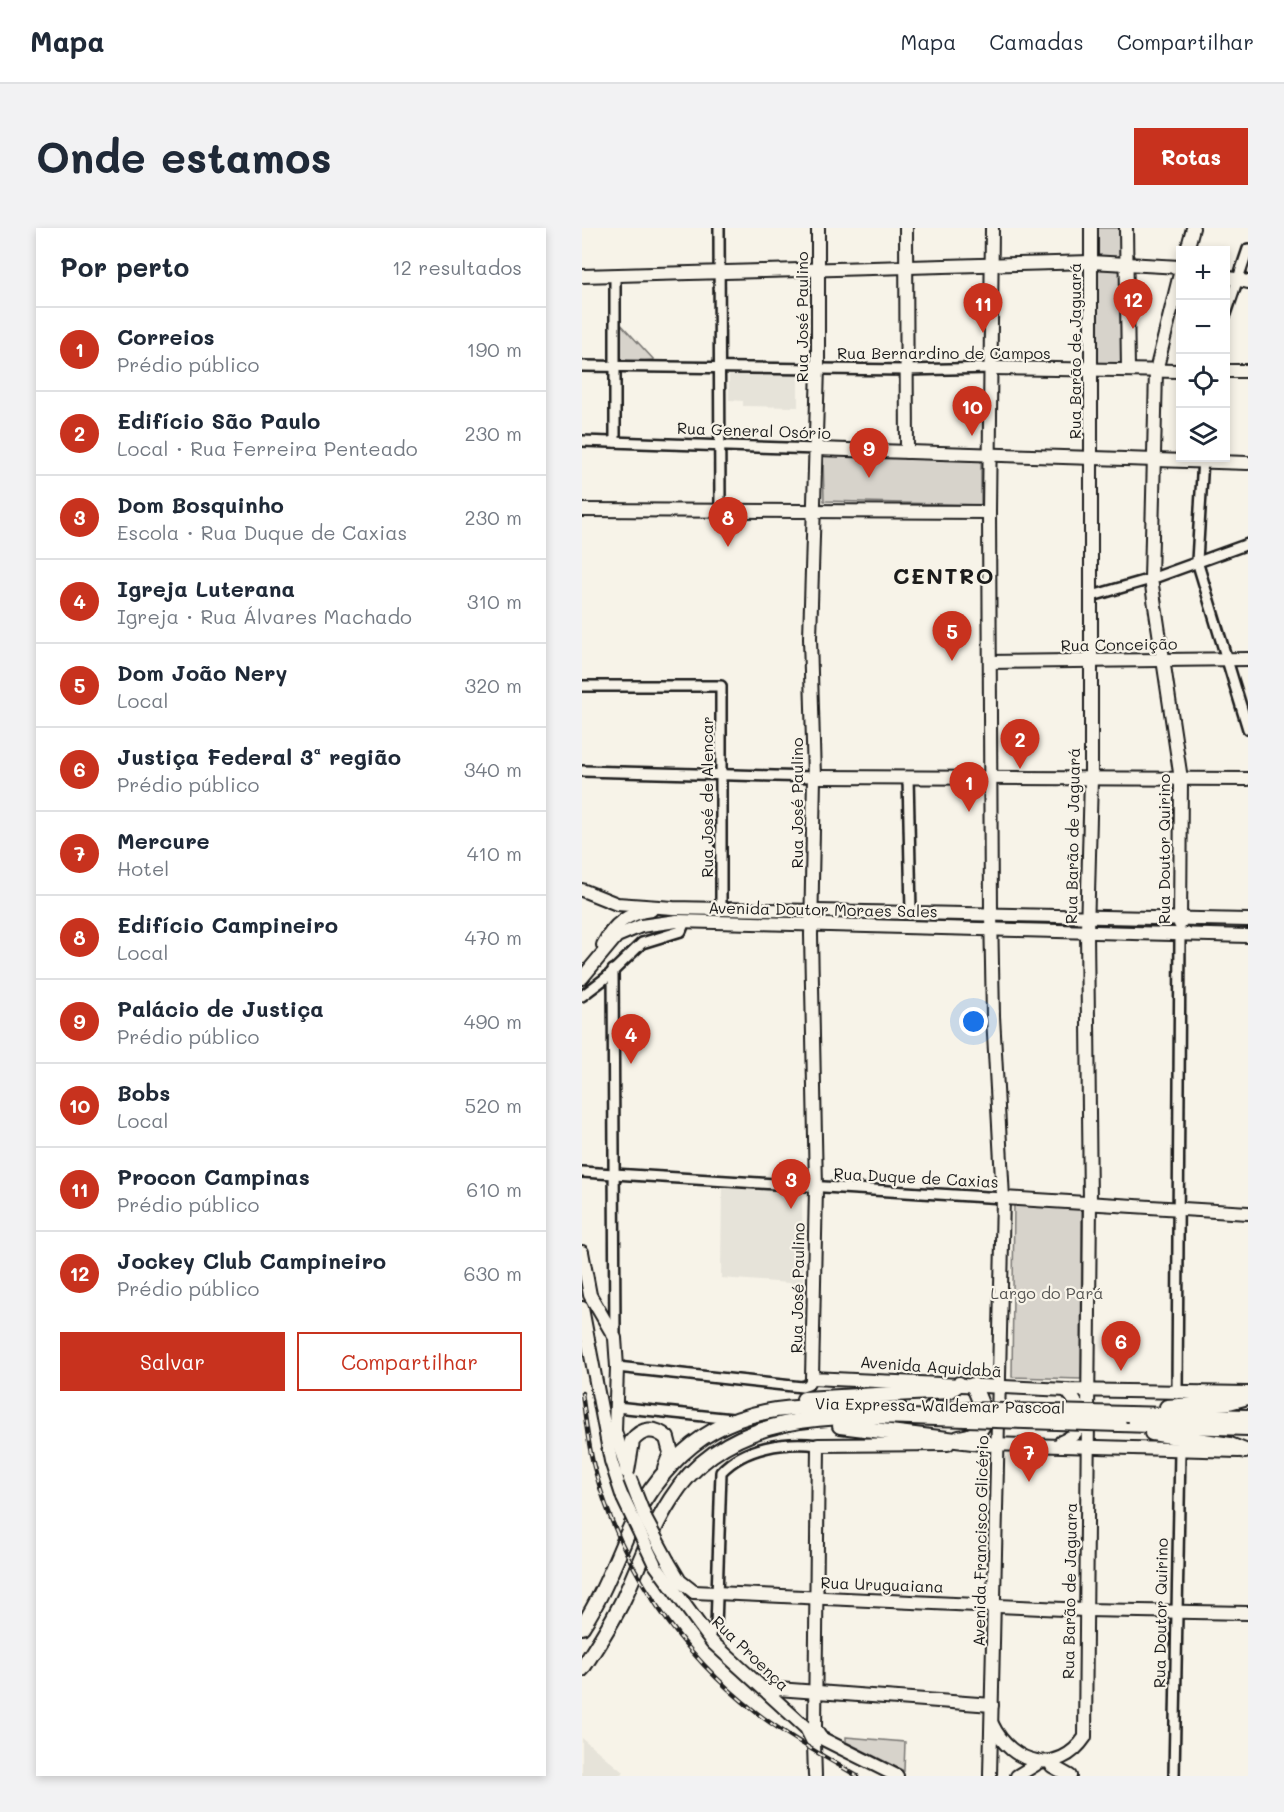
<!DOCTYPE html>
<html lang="pt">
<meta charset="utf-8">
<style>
:root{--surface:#fff;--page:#f2f2f3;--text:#1f2937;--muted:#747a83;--line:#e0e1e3;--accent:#c8321e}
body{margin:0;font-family:Mali,sans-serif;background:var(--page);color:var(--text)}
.controls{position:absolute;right:18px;top:18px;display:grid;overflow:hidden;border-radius:0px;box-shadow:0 3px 9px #0003}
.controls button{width:54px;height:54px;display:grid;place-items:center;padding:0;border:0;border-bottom:2px solid var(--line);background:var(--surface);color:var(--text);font:30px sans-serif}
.you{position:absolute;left:392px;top:794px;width:21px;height:21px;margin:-15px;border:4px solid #fff;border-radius:50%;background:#1a73e8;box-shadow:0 0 0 9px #1a73e833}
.badge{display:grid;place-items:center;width:39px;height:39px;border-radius:50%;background:var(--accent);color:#fff;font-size:20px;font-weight:700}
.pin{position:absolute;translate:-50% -50px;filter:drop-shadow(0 2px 3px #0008)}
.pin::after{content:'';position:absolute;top:32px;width:21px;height:18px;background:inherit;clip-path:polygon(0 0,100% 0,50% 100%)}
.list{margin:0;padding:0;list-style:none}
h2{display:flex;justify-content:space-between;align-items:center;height:78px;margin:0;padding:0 24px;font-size:26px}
h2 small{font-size:20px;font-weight:400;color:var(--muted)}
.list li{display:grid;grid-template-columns:39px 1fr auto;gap:18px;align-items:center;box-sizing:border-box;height:84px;padding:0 24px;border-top:2px solid var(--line)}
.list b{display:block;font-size:22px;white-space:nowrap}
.list p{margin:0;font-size:20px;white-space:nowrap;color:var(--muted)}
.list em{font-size:20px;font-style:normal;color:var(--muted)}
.actions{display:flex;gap:12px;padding:18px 24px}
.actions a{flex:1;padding:14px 0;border:2px solid var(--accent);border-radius:0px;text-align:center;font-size:21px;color:var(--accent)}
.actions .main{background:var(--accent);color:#fff}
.icon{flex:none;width:33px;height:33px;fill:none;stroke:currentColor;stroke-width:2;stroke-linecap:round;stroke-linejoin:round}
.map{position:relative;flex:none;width:666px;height:1548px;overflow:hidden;border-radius:0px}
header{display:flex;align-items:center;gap:36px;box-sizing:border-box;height:84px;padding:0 30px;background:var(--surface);border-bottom:2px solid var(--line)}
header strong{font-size:28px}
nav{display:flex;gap:33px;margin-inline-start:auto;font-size:21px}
.intro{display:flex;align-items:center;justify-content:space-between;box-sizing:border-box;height:144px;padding:0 36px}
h1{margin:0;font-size:42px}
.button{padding:15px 27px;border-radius:0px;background:var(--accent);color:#fff;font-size:21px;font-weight:700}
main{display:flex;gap:36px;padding:0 36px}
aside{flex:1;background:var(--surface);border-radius:0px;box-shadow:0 3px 9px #0003}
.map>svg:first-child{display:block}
.built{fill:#e6e3d9}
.park{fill:#d7d3cb;stroke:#7a7874;stroke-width:1.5}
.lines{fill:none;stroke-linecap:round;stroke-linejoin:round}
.minor-casing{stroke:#1c1c1c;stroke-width:14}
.major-casing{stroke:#1c1c1c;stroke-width:16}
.highway-casing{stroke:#1c1c1c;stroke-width:18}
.minor{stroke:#f7f3e8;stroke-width:9}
.major{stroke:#f7f3e8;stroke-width:12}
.highway{stroke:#f7f3e8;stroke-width:14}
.rail-casing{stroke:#1c1c1c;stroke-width:4.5}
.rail{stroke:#f7f3e8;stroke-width:2;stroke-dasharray:7;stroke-linecap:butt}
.major-bridge-casing{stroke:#1c1c1c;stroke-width:16;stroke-linecap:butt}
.highway-bridge-casing{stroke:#1c1c1c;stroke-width:18;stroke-linecap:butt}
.major-bridge{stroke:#f7f3e8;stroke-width:12}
.highway-bridge{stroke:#f7f3e8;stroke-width:14}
.labels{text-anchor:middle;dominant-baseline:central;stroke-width:4.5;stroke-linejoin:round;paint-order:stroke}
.street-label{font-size:16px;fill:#1c1c1c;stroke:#f7f3e8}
.park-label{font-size:16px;fill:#545351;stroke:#f7f3e8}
.district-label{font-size:22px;font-weight:bold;letter-spacing:1.5px;fill:#1c1c1c;stroke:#f7f3e8}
</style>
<header>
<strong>Mapa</strong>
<nav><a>Mapa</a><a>Camadas</a><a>Compartilhar</a></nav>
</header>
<div class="intro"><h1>Onde estamos</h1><a class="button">Rotas</a></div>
<main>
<aside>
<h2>Por perto<small>12 resultados</small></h2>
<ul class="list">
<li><span class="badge">1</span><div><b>Correios</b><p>Prédio público</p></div><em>190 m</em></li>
<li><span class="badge">2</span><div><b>Edifício São Paulo</b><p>Local · Rua Ferreira Penteado</p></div><em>230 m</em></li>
<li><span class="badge">3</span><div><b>Dom Bosquinho</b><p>Escola · Rua Duque de Caxias</p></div><em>230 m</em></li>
<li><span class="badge">4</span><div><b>Igreja Luterana</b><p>Igreja · Rua Álvares Machado</p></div><em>310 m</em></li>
<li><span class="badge">5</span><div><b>Dom João Nery</b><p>Local</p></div><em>320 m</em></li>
<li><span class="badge">6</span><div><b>Justiça Federal 3ª região</b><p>Prédio público</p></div><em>340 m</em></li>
<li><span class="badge">7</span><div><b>Mercure</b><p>Hotel</p></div><em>410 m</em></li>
<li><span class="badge">8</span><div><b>Edifício Campineiro</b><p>Local</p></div><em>470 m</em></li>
<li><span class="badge">9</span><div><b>Palácio de Justiça</b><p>Prédio público</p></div><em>490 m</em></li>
<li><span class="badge">10</span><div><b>Bobs</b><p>Local</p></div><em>520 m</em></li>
<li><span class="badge">11</span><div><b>Procon Campinas</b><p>Prédio público</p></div><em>610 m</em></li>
<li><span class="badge">12</span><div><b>Jockey Club Campineiro</b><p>Prédio público</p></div><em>630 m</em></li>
</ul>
<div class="actions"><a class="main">Salvar</a><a>Compartilhar</a></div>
</aside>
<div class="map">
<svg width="666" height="1548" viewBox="0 0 666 1548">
<rect width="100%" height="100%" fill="#f7f3e8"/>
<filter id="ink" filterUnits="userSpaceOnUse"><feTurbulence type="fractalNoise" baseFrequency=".0167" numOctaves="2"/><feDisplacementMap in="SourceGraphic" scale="12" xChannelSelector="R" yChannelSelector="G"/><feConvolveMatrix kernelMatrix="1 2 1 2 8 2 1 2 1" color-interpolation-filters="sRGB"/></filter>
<g filter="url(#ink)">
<g class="built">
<path d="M147 144 216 146V179L161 178V173L147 172Z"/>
<path d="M140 956 220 962 221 1056 139 1050Z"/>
<path d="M0 1510 41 1544 37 1548H0Z"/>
</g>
<g class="park">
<path d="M510 0H543L546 141 506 140Z"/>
<path d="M37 94 72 132 35 135Z"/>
<path d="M241 227 399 233V277L242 273Z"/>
<path d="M432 975 500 979 499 1151 430 1149Z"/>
<path d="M264 1509 323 1514 322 1543 264 1514Z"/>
</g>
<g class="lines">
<defs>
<g id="minor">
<path d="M137 0 138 282"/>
<path d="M644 86 666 21"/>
<path d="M0 138 325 142 410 140"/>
<path d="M0 213 235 221"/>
<path d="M33 214V47"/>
<path d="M621 230 615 333 666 501"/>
<path d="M510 368 569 351 666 316"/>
<path d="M0 458H139V680"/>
<path d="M0 543 232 549"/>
<path d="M326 549 329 684"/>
<path d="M31 742 33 1110"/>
<path d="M0 768 25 749 60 715 99 703 103 693"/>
<path d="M0 944 421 970"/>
<path d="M35 1139 220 1159 226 1157 230 1150"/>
<path d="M595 1166 598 706"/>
<path d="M34 1179 151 1191"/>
<path d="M124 1407 134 1400 139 1244C162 1219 203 1213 236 1217"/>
<path d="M592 1548 598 1222"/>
</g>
<g id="major">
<path d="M236 0V139L228 410 232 549 229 707 234 960 230 1150 484 1162 666 1165"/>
<path d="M324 0 325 224"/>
<path d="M544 0 546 141"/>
<path d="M605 22 611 0"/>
<path d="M0 48 509 34 598 39"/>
<path d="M644 49 666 54"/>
<path d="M410 140 598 143"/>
<path d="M644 143H666"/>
<path d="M235 221 666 235"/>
<path d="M0 282 407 284"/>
<path d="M408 434 666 431"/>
<path d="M232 549 666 551"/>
<path d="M0 662 35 676 91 680 666 692"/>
<path d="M598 696 599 551 569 351 574 143 598 46"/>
<path d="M21 717C31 696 46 685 69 682"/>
<path d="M0 750 35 708 59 698 95 693 666 708"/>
<path d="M421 970 666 985"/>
<path d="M0 1024 8 1067 33 1110 35 1139 33 1203 45 1242"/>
<path d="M0 1080 29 1233 41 1270"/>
<path d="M479 1214C506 1203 502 1181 484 1162"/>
<path d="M408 1216 657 1223"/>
<path d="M86 1333 98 1353 112 1364"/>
<path d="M72 1335 130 1414 224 1500 232 1516 233 1548"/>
<path d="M112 1364 503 1382 666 1385"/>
<path d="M182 1460 410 1477"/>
<path d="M410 1496C430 1538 477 1548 503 1509L508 974 505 704 509 550V0"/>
<path d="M470 1538 488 1548"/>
<path d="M315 1548 239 1510 233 1501 236 1217 366 1216"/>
<path d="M408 1548 421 970 411 788 409 685 407 284 410 0"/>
<path d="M435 1548 453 1537"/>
</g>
<g id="highway">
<path d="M222 1171 367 1163 377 1156"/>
<path d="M585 1179 647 1174 666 1169"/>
<path d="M349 1181 383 1182"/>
<path d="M547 1186 666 1189"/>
<path d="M537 1196 666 1200"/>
<path d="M258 1198 407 1216"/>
<path d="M570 1205 648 1217 663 1223"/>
<path d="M377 1210C415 1205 401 1180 391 1157"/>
<path d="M45 1243 50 1213C60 1200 73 1199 85 1210L89 1225 83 1240"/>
<path d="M0 1399C23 1364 36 1325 54 1287 63 1268 76 1251 91 1235 154 1167 233 1179 318 1181"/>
<path d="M0 1441C15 1418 30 1395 42 1370 57 1337 69 1302 89 1271 152 1170 283 1189 384 1191"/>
</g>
</defs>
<use href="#minor" class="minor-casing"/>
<use href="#major" class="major-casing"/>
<use href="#highway" class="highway-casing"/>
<use href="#minor" class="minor"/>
<use href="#major" class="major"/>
<use href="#highway" class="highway"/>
<defs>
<path id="rail" d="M0 1165C4 1192 6 1220 14 1246 40 1339 98 1426 175 1485 206 1509 242 1528 275 1548"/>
</defs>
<use href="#rail" class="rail-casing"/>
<use href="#rail" class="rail"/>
<defs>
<g id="major-bridge">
<path d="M48 1251 64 1292 86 1333"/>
<path d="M41 1270 72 1335"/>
</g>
<g id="highway-bridge">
<path d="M383 1182 547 1186"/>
<path d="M384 1191 537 1196"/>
</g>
</defs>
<use href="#major-bridge" class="major-bridge-casing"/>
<use href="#highway-bridge" class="highway-bridge-casing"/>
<use href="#major-bridge" class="major-bridge"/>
<use href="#highway-bridge" class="highway-bridge"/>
</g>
</g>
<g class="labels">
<g class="street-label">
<text transform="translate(219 89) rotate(-90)">Rua José Paulino</text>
<text transform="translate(492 123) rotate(-90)">Rua Barão de Jaguará</text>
<text x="362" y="124">Rua Bernardino de Campos</text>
<text transform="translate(172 202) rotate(2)">Rua General Osório</text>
<text transform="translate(537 416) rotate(-1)">Rua Conceição</text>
<text transform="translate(124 569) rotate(-90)">Rua José de Alencar</text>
<text transform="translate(214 575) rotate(-90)">Rua José Paulino</text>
<text transform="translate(490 608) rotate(-89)">Rua Barão de Jaguará</text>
<text transform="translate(581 621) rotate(-90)">Rua Doutor Quirino</text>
<text transform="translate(241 681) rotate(1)">Avenida Doutor Moraes Sales</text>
<text transform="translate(334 949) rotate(3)">Rua Duque de Caxias</text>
<text transform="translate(215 1060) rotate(-89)">Rua José Paulino</text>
<text transform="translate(349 1138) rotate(4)">Avenida Aquidabã</text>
<text transform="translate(358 1177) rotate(1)">Via Expressa Waldemar Pascoal</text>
<text transform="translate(398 1313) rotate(-89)">Avenida Francisco Glicério</text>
<text transform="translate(300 1356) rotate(2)">Rua Uruguaiana</text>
<text transform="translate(487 1363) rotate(-89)">Rua Barão de Jaguara</text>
<text transform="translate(578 1385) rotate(-89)">Rua Doutor Quirino</text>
<text transform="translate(169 1425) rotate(44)">Rua Proença</text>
</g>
<g class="park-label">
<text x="465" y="1064">Largo do Pará</text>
</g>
<g class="district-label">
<text x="362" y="347">CENTRO</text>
</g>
</g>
</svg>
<div class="controls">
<button>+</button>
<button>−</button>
<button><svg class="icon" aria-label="locate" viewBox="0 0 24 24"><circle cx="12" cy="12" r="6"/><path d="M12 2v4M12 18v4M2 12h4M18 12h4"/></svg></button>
<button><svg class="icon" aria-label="layers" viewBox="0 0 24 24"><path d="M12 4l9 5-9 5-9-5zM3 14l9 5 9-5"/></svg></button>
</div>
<div class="you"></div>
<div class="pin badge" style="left:387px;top:584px">1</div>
<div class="pin badge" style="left:438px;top:541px">2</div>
<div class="pin badge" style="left:209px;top:981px">3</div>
<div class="pin badge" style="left:49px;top:836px">4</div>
<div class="pin badge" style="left:370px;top:433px">5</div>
<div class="pin badge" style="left:539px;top:1143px">6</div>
<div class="pin badge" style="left:447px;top:1254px">7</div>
<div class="pin badge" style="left:146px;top:319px">8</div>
<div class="pin badge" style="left:287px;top:250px">9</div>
<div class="pin badge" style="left:390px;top:208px">10</div>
<div class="pin badge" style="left:401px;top:105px">11</div>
<div class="pin badge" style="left:551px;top:101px">12</div>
</div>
</main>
